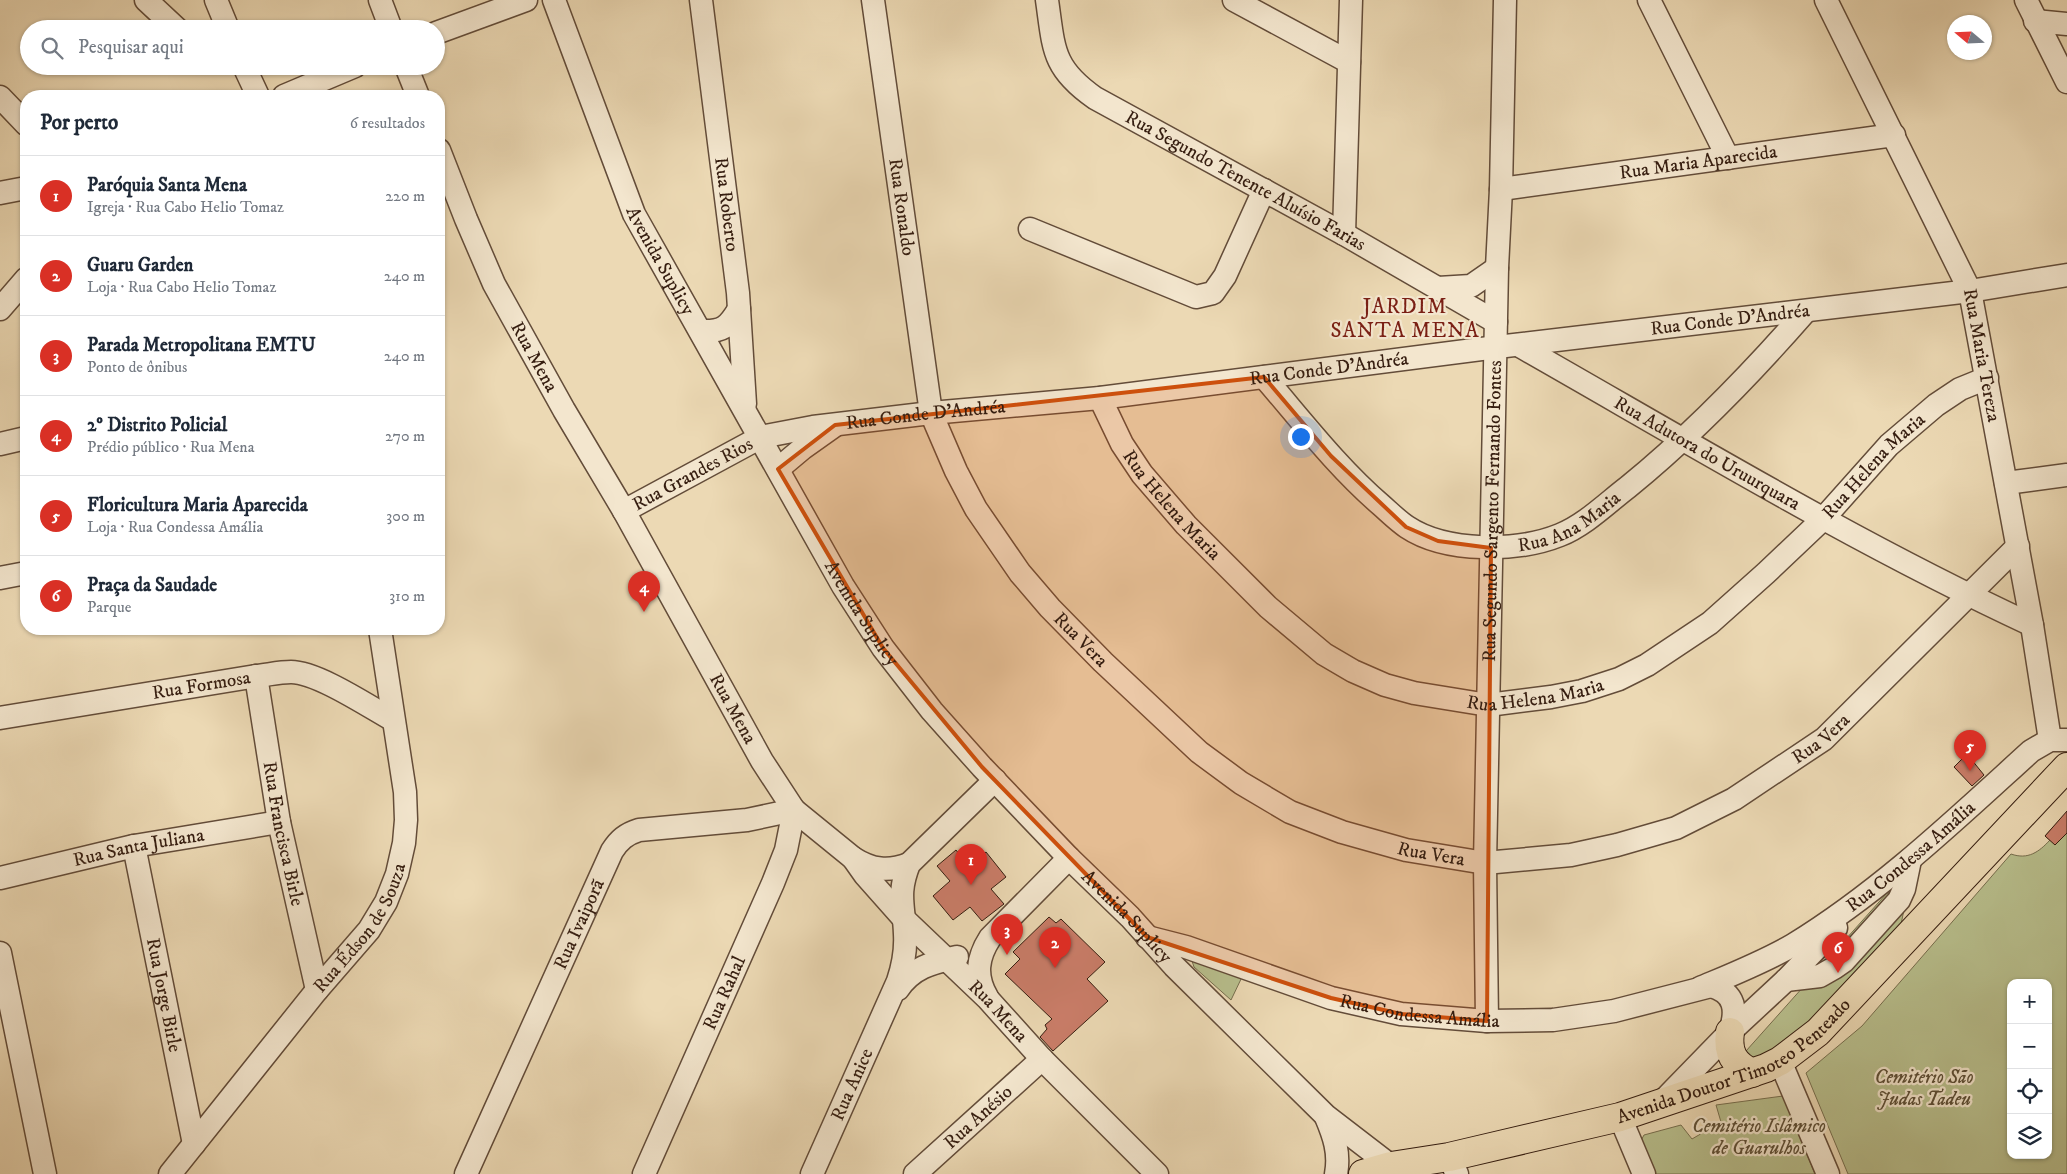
<!DOCTYPE html>
<html lang="pt">
<meta charset="utf-8">
<style>
:root{--surface:#fff;--page:#f2f2f3;--text:#1f2937;--muted:#747a83;--line:#e0e1e3;--accent:#d93025}
body{margin:0;font-family:"IM FELL DW Pica",serif;background:var(--page);color:var(--text)}
.controls{position:absolute;right:15px;bottom:15px;display:grid;overflow:hidden;border-radius:10px;box-shadow:0 1px 4px #0004}
.controls button{width:45px;height:45px;display:grid;place-items:center;padding:0;border:0;border-bottom:1px solid var(--line);background:var(--surface);color:var(--text);font:25px sans-serif}
.compass{position:absolute;left:1947px;top:15px;width:45px;height:45px;border-radius:50%;background:var(--surface);box-shadow:0 1px 4px #0004;rotate:289deg}
.you{position:absolute;left:1300px;top:436px;width:18px;height:18px;margin:-12px;border:4px solid #fff;border-radius:50%;background:#1a73e8;box-shadow:0 0 0 8px #1a73e833}
.badge{display:grid;place-items:center;width:32px;height:32px;border-radius:50%;background:var(--accent);color:#fff;font-size:16px;font-weight:700}
.pin{position:absolute;translate:-50% -41px;filter:drop-shadow(0 1px 2px #0008)}
.pin::after{content:'';position:absolute;top:26px;width:18px;height:15px;background:inherit;clip-path:polygon(0 0,100% 0,50% 100%)}
.list{margin:0;padding:0;list-style:none}
h2{display:flex;justify-content:space-between;align-items:center;height:65px;margin:0;padding:0 20px;font-size:21px}
h2 small{font-size:16px;font-weight:400;color:var(--muted)}
.list li{display:grid;grid-template-columns:32px 1fr auto;gap:15px;align-items:center;box-sizing:border-box;height:80px;padding:0 20px;border-top:1px solid var(--line)}
.list b{display:block;font-size:19px;white-space:nowrap}
.list p{margin:0;font-size:16px;white-space:nowrap;color:var(--muted)}
.list em{font-size:16px;font-style:normal;color:var(--muted)}
.icon{flex:none;width:28px;height:28px;fill:none;stroke:currentColor;stroke-width:2;stroke-linecap:round;stroke-linejoin:round}
.map{position:relative;flex:none;width:2067px;height:1174px;overflow:hidden}
.search{position:absolute;background:var(--surface);box-shadow:0 1px 4px #0004;left:20px;top:20px;width:425px;height:55px;display:flex;align-items:center;gap:12px;box-sizing:border-box;padding:0 18px;border-radius:28px;color:var(--muted);font-size:19px}
.panel{position:absolute;background:var(--surface);box-shadow:0 1px 4px #0004;left:20px;top:90px;width:425px;height:545px;border-radius:20px}
.map>svg:first-child{display:block}
.green{fill:#b8bf8d;stroke:#766e4e;fill-rule:evenodd}
.building{fill:#ca7d69;stroke:#351d10}
.lines{fill:none;stroke-linecap:round;stroke-linejoin:round}
.minor-casing{stroke:#634c39;stroke-width:25}
.major-casing{stroke:#351d10;stroke-width:30}
.minor{stroke:#f3e6ce;stroke-width:22}
.major{stroke:#ecd9b4;stroke-width:28}
.marked{fill:#cd500d;fill-opacity:0.2;stroke:#cd500d;stroke-width:4;stroke-linejoin:round}
.labels{text-anchor:middle;dominant-baseline:central;stroke-width:4.5;stroke-linejoin:round;paint-order:stroke}
.street-label{font-size:19px;fill:#351d10;stroke:#f3e6ce}
.park-label{font-size:19px;font-style:italic;fill:#5c4e36;stroke:#f3e6ce}
.quarter-label{font-size:21px;letter-spacing:1px;fill:#7a1f14;stroke:#f3e6ce}
</style>
<div class="map">
<svg width="2067" height="1174" viewBox="0 0 2067 1174">
<rect width="100%" height="100%" fill="#ecd9b4"/>
<filter id="stains"><feTurbulence type="fractalNoise" baseFrequency=".004" numOctaves="4"/><feColorMatrix values="0 0 0 0 .2 0 0 0 0 .09 0 0 0 0 .02 0 0 0 .5 -.17"/></filter>
<radialGradient id="worn" r=".72"><stop offset=".6" stop-color="#630" stop-opacity="0"/><stop offset="1" stop-color="#630" stop-opacity=".3"/></radialGradient>
<g class="green">
<path d="M2067 812V1174H1848L1806 1073 1862 1026 2011 854C2028 860 2039 852 2050 840L2045 836ZM2011 983H2048V1155H2011Z"/>
<path d="M1887 893H1903L1905 905 1900 929 1808 1029 1760 1061 1750 1058 1746 1051Z"/>
<path d="M1197 960 1242 977 1231 1000 1194 967 1192 961Z"/>
<path d="M1783 1096 1815 1174H1653L1638 1146 1644 1135 1681 1125 1692 1139 1721 1122 1716 1105Z"/>
</g>
<g class="building">
<path d="M1967 754 1984 775 1972 786 1954 767Z"/>
<path d="M2067 811V833L2055 845 2045 836Z"/>
<path d="M956 850 969 866 986 852 1006 877 991 889 1004 904 982 921 970 907 953 920 933 896 950 881 937 866Z"/>
<path d="M1049 917 1056 923 1061 919 1105 962 1087 979 1108 1001 1053 1051 1040 1037 1047 1029 1045 1025 1052 1019 1005 974 1020 959 1013 952Z"/>
</g>
<g class="lines">
<defs>
<g id="minor">
<path d="M146 0 177 29"/>
<path d="M216 0 228 29"/>
<path d="M380 0 391 29"/>
<path id="s1" d="M554 0 634 214 843 586 883 648 932 711 982 767 1069 858 1130 917 1174 966 1326 1116 1391 1166"/>
<path id="s2" d="M701 0 738 293 745 404"/>
<path id="s3" d="M873 0 931 413 956 471 976 509 1020 573 1050 608 1103 662 1199 752 1241 783 1290 812 1342 832 1406 850 1485 863 1571 855 1617 845 1676 828 1734 799 1824 739 2018 546"/>
<path id="s4" d="M1047 0C1054 49 1052 68 1095 98L1344 234 1496 322"/>
<path d="M1234 0 1349 62"/>
<path d="M1649 0 1728 158"/>
<path id="s5" d="M1826 0 1970 291 2032 625 2050 740"/>
<path d="M2026 0 2067 82"/>
<path d="M2035 21 2067 24"/>
<path d="M436 33 526 0"/>
<path d="M244 66 258 96"/>
<path d="M406 66 418 96"/>
<path d="M284 96 355 66"/>
<path d="M0 97 26 124"/>
<path id="s6" d="M439 150 466 219 494 284 564 410 624 511 762 761 794 810 853 858 865 875 904 919 987 998 1042 1059 1157 1174"/>
<path id="s7" d="M1501 189 1894 135"/>
<path d="M0 193 26 188"/>
<path d="M1030 229 1196 297 1213 293 1225 276 1264 190"/>
<path d="M1344 234 1351 0"/>
<path d="M1438 288 1471 286 1497 268"/>
<path d="M0 309 26 279"/>
<path d="M701 331C723 332 728 327 739 309"/>
<path id="s8" d="M1518 345C1687 441 1855 543 2032 625"/>
<path id="s9" d="M1264 377C1302 421 1337 467 1381 505 1389 512 1398 521 1407 527 1446 553 1518 552 1560 535 1585 525 1607 503 1628 487 1693 434 1750 375 1805 312"/>
<path id="s10" d="M1100 398 1122 444 1142 474 1186 525 1268 607 1324 654 1353 671 1385 685 1414 693 1488 705 1551 697 1582 691 1619 679 1647 665 1710 623 1766 573 1823 519 1889 445 1936 405 1960 389 1987 378"/>
<path d="M0 444 26 438"/>
<path d="M778 469 803 448 834 426"/>
<path d="M2006 483 2067 475"/>
<path id="s11" d="M624 511 761 437 813 427 931 413 1100 398 1497 347 1970 291 2067 275"/>
<path d="M0 578 26 573"/>
<path id="s12" d="M256 676 279 822 317 990"/>
<path id="s13" d="M0 718 256 676C267 675 279 672 291 672 317 672 368 706 393 720"/>
<path id="s14" d="M134 846 194 1144"/>
<path d="M853 858C872 870 888 872 909 864"/>
<path id="s15" d="M0 878 134 846 279 822"/>
<path id="s16" d="M1147 937 1186 947 1331 998 1401 1014 1487 1021 1553 1020 1614 1011 1711 986C1736 993 1737 1011 1730 1032"/>
<path d="M0 953 45 1174"/>
<path d="M1786 980 1820 976 1834 968 1844 961 1899 900 1904 889 1910 860"/>
<path id="s17" d="M1700 988C1731 975 1764 962 1793 945 1881 891 1955 820 2031 751L2050 740H2067"/>
<path d="M898 989C913 967 932 963 957 957"/>
<path d="M987 997C975 976 977 958 990 938L1069 858"/>
<path id="s18" d="M1487 1021 1485 863 1497 268 1501 189 1505 0"/>
<path d="M1780 1061 1828 1174"/>
<path d="M1661 1103 1730 1032 1786 980 1836 928"/>
<path d="M1326 1117C1334 1136 1340 1153 1336 1174"/>
<path d="M1620 1117 1644 1174"/>
<path d="M1449 1157 1457 1174"/>
<path id="s19" d="M170 1174 317 990 369 930 386 902 397 874 404 843 406 820 405 792 380 629"/>
<path id="s20" d="M466 1174 612 851C619 840 626 834 639 830L747 820 794 810"/>
<path id="s21" d="M644 1174 773 883 786 850 794 810"/>
<path id="s22" d="M812 1174 898 981C903 966 906 951 905 934 904 905 897 894 909 864L995 780"/>
<path id="s23" d="M915 1174 1042 1059"/>
</g>
<g id="major">
<path d="M1730 1032C1727 1053 1734 1064 1752 1073"/>
<path id="s24" d="M1363 1174 1391 1166 1449 1157 1620 1117 1766 1068 1780 1061 1818 1032 2067 767"/>
</g>
</defs>
<use href="#minor" class="minor-casing"/>
<use href="#major" class="major-casing"/>
<use href="#minor" class="minor"/>
<use href="#major" class="major"/>
</g>
<path class="marked" d="M1264 377 1331 456 1406 527 1438 541 1491 548 1487 1021 1401 1014 1331 998 1147 937 982 767 883 648 778 469 835 425Z"/>
<g class="labels">
<g class="street-label">
<text stroke="none"><textPath href="#s7" startOffset="199">Rua Maria Aparecida</textPath></text>
<text stroke="none"><textPath href="#s4" startOffset="286">Rua Segundo Tenente Aluísio Farias</textPath></text>
<text stroke="none"><textPath href="#s2" startOffset="206">Rua Roberto</textPath></text>
<text stroke="none"><textPath href="#s3" startOffset="209">Rua Ronaldo</textPath></text>
<text stroke="none"><textPath href="#s1" startOffset="282">Avenida Suplicy</textPath></text>
<text stroke="none"><textPath href="#s11" startOffset="1132">Rua Conde D'Andréa</textPath></text>
<text stroke="none"><textPath href="#s6" startOffset="228">Rua Mena</textPath></text>
<text stroke="none"><textPath href="#s5" startOffset="390">Rua Maria Tereza</textPath></text>
<text stroke="none"><textPath href="#s11" startOffset="728">Rua Conde D'Andréa</textPath></text>
<text stroke="none"><textPath href="#s11" startOffset="322">Rua Conde D'Andréa</textPath></text>
<text stroke="none"><textPath href="#s8" startOffset="218">Rua Adutora do Uruurquara</textPath></text>
<text stroke="none"><textPath href="#s10" startOffset="985">Rua Helena Maria</textPath></text>
<text stroke="none"><textPath href="#s11" startOffset="78">Rua Grandes Rios</textPath></text>
<text stroke="none"><textPath href="#s10" startOffset="130">Rua Helena Maria</textPath></text>
<text stroke="none"><textPath href="#s18" startOffset="510">Rua Segundo Sargento Fernando Fontes</textPath></text>
<text stroke="none"><textPath href="#s9" startOffset="379">Rua Ana Maria</textPath></text>
<text stroke="none"><textPath href="#s1" startOffset="688">Avenida Suplicy</textPath></text>
<text stroke="none"><textPath href="#s3" startOffset="691">Rua Vera</textPath></text>
<text stroke="none"><textPath href="#s13" startOffset="204">Rua Formosa</textPath></text>
<text stroke="none"><textPath href="#s10" startOffset="565">Rua Helena Maria</textPath></text>
<text stroke="none"><textPath href="#s6" startOffset="632">Rua Mena</textPath></text>
<text stroke="none"><textPath href="#s3" startOffset="1531">Rua Vera</textPath></text>
<text stroke="none"><textPath href="#s12" startOffset="160">Rua Francisca Birle</textPath></text>
<text stroke="none"><textPath href="#s15" startOffset="142">Rua Santa Juliana</textPath></text>
<text stroke="none"><textPath href="#s3" startOffset="1111">Rua Vera</textPath></text>
<text stroke="none"><textPath href="#s17" startOffset="250">Rua Condessa Amália</textPath></text>
<text stroke="none"><textPath href="#s1" startOffset="1092">Avenida Suplicy</textPath></text>
<text stroke="none"><textPath href="#s19" startOffset="312">Rua Édson de Souza</textPath></text>
<text stroke="none"><textPath href="#s20" startOffset="274">Rua Ivaiporã</textPath></text>
<text stroke="none"><textPath href="#s21" startOffset="198">Rua Rahal</textPath></text>
<text stroke="none"><textPath href="#s14" startOffset="152">Rua Jorge Birle</textPath></text>
<text stroke="none"><textPath href="#s16" startOffset="284">Rua Condessa Amália</textPath></text>
<text stroke="none"><textPath href="#s6" startOffset="1038">Rua Mena</textPath></text>
<text stroke="none"><textPath href="#s24" startOffset="392">Avenida Doutor Timoteo Penteado</textPath></text>
<text stroke="none"><textPath href="#s22" startOffset="98">Rua Anice</textPath></text>
<text stroke="none"><textPath href="#s23" startOffset="85">Rua Anésio</textPath></text>
</g>
<g class="park-label">
<text x="1924" y="1077">Cemitério São<tspan x="1924" dy="22">Judas Tadeu</tspan></text>
<text x="1759" y="1126">Cemitério Islâmico<tspan x="1759" dy="22">de Guarulhos</tspan></text>
</g>
<g class="quarter-label">
<text x="1405" y="307">JARDIM<tspan x="1405" dy="24">SANTA MENA</tspan></text>
</g>
</g>
<rect width="100%" height="100%" filter="url(#stains)"/>
<rect width="100%" height="100%" fill="url(#worn)"/>
</svg>
<div class="controls">
<button>+</button>
<button>−</button>
<button><svg class="icon" aria-label="locate" viewBox="0 0 24 24"><circle cx="12" cy="12" r="6"/><path d="M12 2v4M12 18v4M2 12h4M18 12h4"/></svg></button>
<button><svg class="icon" aria-label="layers" viewBox="0 0 24 24"><path d="M12 4l9 5-9 5-9-5zM3 14l9 5 9-5"/></svg></button>
</div>
<svg class="compass" viewBox="-18 -18 36 36"><path d="M0-13l5 13h-10z" fill="#e53935"/><path d="M0 13l5-13h-10z" fill="#747a83"/></svg>
<div class="you"></div>
<div class="pin badge" style="left:971px;top:885px">1</div>
<div class="pin badge" style="left:1055px;top:968px">2</div>
<div class="pin badge" style="left:1007px;top:955px">3</div>
<div class="pin badge" style="left:644px;top:612px">4</div>
<div class="pin badge" style="left:1970px;top:771px">5</div>
<div class="pin badge" style="left:1838px;top:973px">6</div>
<div class="search"><svg class="icon" aria-label="search" viewBox="0 0 24 24"><circle cx="10" cy="10" r="6"/><path d="M15 15l6 6"/></svg>Pesquisar aqui</div>
<section class="panel">
<h2>Por perto<small>6 resultados</small></h2>
<ul class="list">
<li><span class="badge">1</span><div><b>Paróquia Santa Mena</b><p>Igreja · Rua Cabo Helio Tomaz</p></div><em>220 m</em></li>
<li><span class="badge">2</span><div><b>Guaru Garden</b><p>Loja · Rua Cabo Helio Tomaz</p></div><em>240 m</em></li>
<li><span class="badge">3</span><div><b>Parada Metropolitana EMTU</b><p>Ponto de ônibus</p></div><em>240 m</em></li>
<li><span class="badge">4</span><div><b>2º Distrito Policial</b><p>Prédio público · Rua Mena</p></div><em>270 m</em></li>
<li><span class="badge">5</span><div><b>Floricultura Maria Aparecida</b><p>Loja · Rua Condessa Amália</p></div><em>300 m</em></li>
<li><span class="badge">6</span><div><b>Praça da Saudade</b><p>Parque</p></div><em>310 m</em></li>
</ul>
</section>
</div>
